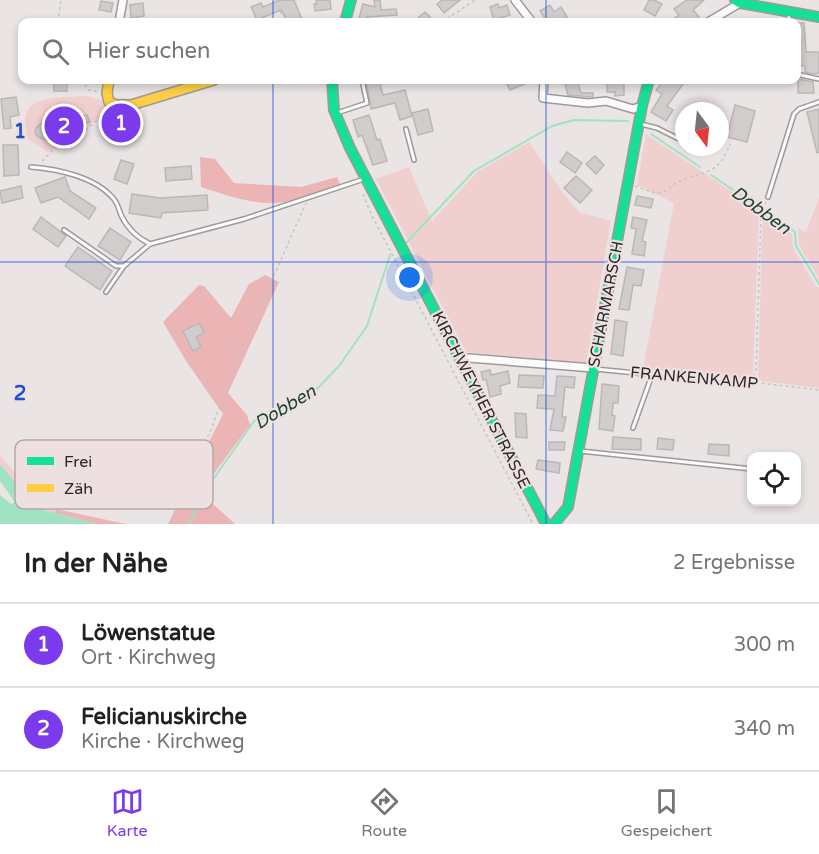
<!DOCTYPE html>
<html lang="de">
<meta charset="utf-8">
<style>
:root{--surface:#fff;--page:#f2f2f2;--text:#202124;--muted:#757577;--line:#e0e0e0;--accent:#7c3aed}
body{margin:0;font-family:"Varela Round",sans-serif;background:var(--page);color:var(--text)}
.controls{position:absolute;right:18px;bottom:18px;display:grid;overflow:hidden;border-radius:12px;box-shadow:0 3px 9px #0003}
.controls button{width:54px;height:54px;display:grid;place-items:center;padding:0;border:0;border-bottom:2px solid var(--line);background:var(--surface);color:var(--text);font:30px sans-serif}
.compass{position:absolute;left:675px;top:102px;width:54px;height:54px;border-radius:50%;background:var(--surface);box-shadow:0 3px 9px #0003;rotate:165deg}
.you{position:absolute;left:410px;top:278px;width:21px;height:21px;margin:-15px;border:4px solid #fff;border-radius:50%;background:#1a73e8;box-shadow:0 0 0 9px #1a73e833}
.badge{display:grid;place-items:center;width:39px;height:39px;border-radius:50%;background:var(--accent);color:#fff;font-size:20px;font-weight:700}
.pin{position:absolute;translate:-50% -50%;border:3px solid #fff;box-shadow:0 2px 6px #0006}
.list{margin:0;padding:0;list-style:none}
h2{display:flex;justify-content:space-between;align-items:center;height:78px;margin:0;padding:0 24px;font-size:26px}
h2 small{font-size:20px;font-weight:400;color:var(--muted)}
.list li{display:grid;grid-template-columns:39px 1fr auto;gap:18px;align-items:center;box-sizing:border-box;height:84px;padding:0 24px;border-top:2px solid var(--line)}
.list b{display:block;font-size:22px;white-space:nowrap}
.list p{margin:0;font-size:20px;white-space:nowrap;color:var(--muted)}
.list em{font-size:20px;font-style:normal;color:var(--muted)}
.icon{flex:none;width:33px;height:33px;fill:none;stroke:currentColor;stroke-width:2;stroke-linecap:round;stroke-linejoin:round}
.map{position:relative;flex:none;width:819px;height:524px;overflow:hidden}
.search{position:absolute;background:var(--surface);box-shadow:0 3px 9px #0003;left:18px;right:18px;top:18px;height:66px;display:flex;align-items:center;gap:15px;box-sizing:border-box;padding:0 21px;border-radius:12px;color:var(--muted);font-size:22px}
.sheet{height:246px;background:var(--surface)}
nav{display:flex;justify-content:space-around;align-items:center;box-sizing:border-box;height:84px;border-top:2px solid var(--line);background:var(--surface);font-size:16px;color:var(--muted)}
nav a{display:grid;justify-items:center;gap:3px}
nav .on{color:var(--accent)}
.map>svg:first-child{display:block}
.green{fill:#f0cfcf}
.forest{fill:#ebb5b6}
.water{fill:#a0e2c2}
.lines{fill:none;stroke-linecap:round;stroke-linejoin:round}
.stream{stroke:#a0e2c2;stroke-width:2}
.building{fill:#d2cdcc;stroke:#bcb7b7;stroke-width:1.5}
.lane-casing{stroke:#9f9a9a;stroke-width:6}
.street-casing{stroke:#9f9a9a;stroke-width:10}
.fast-casing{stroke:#9f9a9a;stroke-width:12}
.slow-casing{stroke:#9f9a9a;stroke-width:12}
.path{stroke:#c8c4c4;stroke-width:1.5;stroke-dasharray:3 3;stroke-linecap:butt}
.lane{stroke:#fcfbfb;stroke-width:3}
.street{stroke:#fcfbfb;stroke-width:7}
.fast{stroke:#16e098;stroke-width:9}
.slow{stroke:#ffcf43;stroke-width:9}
.grid{fill:none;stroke:#1d4ed8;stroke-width:1.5;stroke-opacity:0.55}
.labels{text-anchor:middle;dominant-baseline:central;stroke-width:4.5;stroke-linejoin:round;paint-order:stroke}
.street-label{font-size:16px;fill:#2c2727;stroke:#eee0e0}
.water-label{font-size:18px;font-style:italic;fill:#1b4533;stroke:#eee0e0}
.key{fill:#eee0e0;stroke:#b4a8a8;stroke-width:1.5}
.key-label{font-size:16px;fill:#2c2727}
.grid-label{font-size:20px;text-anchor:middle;font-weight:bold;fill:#1d4ed8;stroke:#eee0e0;stroke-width:4.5;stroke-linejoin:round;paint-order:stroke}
</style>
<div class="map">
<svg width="819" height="524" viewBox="0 0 819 524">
<rect width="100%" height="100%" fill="#eae4e4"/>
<g class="green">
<path d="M86 96 106 101 108 110 81 133 60 143 48 152 29 140C12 94 54 98 86 96Z"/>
<path d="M646 134 759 210 753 374 748 379 643 369 674 203 637 185Z"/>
<path d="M529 142 560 189 579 212 611 221 586 363 466 352 376 179 409 167 432 221 477 172Z"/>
<path d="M819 198V279L799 245 798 228 806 232Z"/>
<path d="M764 214 792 234 793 247 816 287H819V388L762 381 758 377 762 235Z"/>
<path d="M0 455 38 500 56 509 55 513 43 510 27 498 0 464Z"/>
</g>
<g class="forest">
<path d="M200 157 215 159 234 183 301 187 337 177 340 184C323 190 307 196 290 201 260 208 229 196 201 187Z"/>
<path d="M265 275 279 282 228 393 247 415 250 425 200 492 235 524H168L223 414 186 361 163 322 199 285 204 286 231 318 249 284Z"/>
<path d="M56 509 126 524H98L55 513Z"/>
</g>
<path class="water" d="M0 464 34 505 43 510 98 524H0V495L11 504 15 502 0 481Z"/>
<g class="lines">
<g class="stream">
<path d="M651 134 700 167"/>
<path d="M711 175 795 232 796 246 819 284"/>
<path d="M406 243 474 171 552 126 574 120 628 121"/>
<path d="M189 524 205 491 254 421 278 412 312 394 339 366 367 326 390 255"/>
</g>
</g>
<g class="building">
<path d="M280 0H294L303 22H288L281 10 257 20 251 7 261 3 263 7Z"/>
<path d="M316 0H330L331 9 315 11 314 4H317Z"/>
<path d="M374 0H380L381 10 396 9 397 15 366 17 378 21V22H358L363 4 375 7Z"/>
<path d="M442 0H460L444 13 437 4Z"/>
<path d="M649 0H654L662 4 655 16 644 10Z"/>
<path d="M687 0H704L693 10 699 17 693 22H669L679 15 674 9Z"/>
<path d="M101 1 113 3 111 12 99 10Z"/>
<path d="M143 3 144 16 131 18 130 5Z"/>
<path d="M498 4 499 8 507 5 510 15 494 20 490 7Z"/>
<path d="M550 5 554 12 561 7 567 17 558 22 554 18 547 22 540 11Z"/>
<path d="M425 12 435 22H413Z"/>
<path d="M796 23H804L806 52H819V73L813 74 805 72V66H796Z"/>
<path d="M798 79 813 82 814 93H798Z"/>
<rect x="54" y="80" width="13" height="11"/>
<path d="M366 80H379L383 95 405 90 412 116 400 120 395 103 371 109Z"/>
<path d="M505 80H534L510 90Z"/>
<path d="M569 80H577L581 93H593V97L568 95 565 84 569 83Z"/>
<path d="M607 80H624V95L615 96V92H607Z"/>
<path d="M664 80H686L667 106 673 110 666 121 651 112 662 94 656 90Z"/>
<path d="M16 97 19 115 10 117 11 128 4 129 1 99Z"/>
<path d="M735 105 755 111 747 142 727 137Z"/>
<path d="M428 109 433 131 418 135 412 113Z"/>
<path d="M819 109V152L817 153 807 112Z"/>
<path d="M78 111 82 116 87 115 90 122 85 123 86 128 84 130 53 140 51 142 38 137 35 133 36 128 41 124 43 120 70 112 72 118Z"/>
<path d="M369 115 377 140 380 139 387 161 373 165 362 135 358 137 353 120Z"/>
<path d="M3 145H18L19 175 4 176Z"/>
<path d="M567 152 582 163 575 173 560 162Z"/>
<path d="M595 156 604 165 596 174 586 164Z"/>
<path d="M121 160 134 164 127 184 114 179Z"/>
<path d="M191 166 192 179 166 181 165 168Z"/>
<path d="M576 176 592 190 580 203 564 188Z"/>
<path d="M65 177 70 191 96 208 89 219 58 197 41 203 35 188Z"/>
<path d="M21 186 23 198 2 203 0 191Z"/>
<path d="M132 194 161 198 207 195 208 210 162 213 161 218 129 213Z"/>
<path d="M637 196 653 199 651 208 635 205Z"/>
<path d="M41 217 66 236 58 247 33 229Z"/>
<path d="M633 217 647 220 642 241 646 242 644 256 632 254 636 229 631 228Z"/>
<path d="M110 228 131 242 120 260 98 246Z"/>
<path d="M78 247 112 271 100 290 65 266Z"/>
<path d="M627 267 644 270 641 286 633 285 629 310 619 309Z"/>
<path d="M615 320 627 322 623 356 611 354Z"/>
<path d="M199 323 204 333 196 337 201 347 193 351 183 331Z"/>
<path d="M490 370 491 375 508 371 510 383 500 386 501 394 490 397 486 379 483 380 481 372Z"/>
<path d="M519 375 544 376 543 388 518 387Z"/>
<path d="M557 376 575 377 574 388 565 387 562 417H566L563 431 550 430 554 409 537 408 538 395 555 396Z"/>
<path d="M602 384 619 386 618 403H613L612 415 615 416 613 431 599 429Z"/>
<path d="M515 413 526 414 527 438 516 437Z"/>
<path d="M613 437 641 439V450L612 449Z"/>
<path d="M658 438 674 440 673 450 657 449Z"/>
<path d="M549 442H565L564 450H549Z"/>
<path d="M709 444 729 445V456L708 454Z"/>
<path d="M538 460 560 463 559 473 536 469Z"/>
</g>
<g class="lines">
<defs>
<g id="lane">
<path d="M789 14V22"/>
<path d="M284 21V22"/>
<path d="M796 74 819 79"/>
<path d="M337 113 367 103 362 80"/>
<path d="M641 124 657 128 681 140"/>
<path d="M406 129 414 160"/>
<path d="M31 167C58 169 95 177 113 198 117 202 119 209 121 215 127 228 138 238 150 244L244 219 364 179"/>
<path d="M768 197 794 114 799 109 819 102"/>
<path d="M64 230 116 266H124"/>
<path d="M106 292 124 266 150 244"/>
<path d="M595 369 656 375"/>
<path d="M633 428 652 375"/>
<path d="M580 451 752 469"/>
</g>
<g id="street">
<path d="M515 0 532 22"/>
<path d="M119 22 123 0"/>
<path d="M708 22 740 3"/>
<path d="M544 80 543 98 588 103 606 101 633 109 642 106"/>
<path d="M461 360 469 358 593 368"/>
</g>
<g id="fast">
<path d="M735 0 740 3 819 17"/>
<path d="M345 22 351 0"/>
<path d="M332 80 334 110 350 148 546 524"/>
<path d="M554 524 568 507 642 106 649 80"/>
</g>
<path id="slow" d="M109 80 107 93 109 102 117 105H131L214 80"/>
</defs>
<use href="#lane" class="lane-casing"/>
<use href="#street" class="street-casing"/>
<use href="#fast" class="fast-casing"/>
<use href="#slow" class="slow-casing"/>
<g class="path">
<path d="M276 0 282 16"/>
<path d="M58 22 61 0"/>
<path d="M442 22 475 0"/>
<path d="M81 80 89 90 99 92"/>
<path d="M117 131 119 115"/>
<path d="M42 161 60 143 81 134 109 110"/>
<path d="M635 186C641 188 651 193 658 193 666 193 672 185 678 182 704 169 717 178 730 144"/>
<path d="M363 194 371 214 533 524"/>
<path d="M660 376 751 382 819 390"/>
<path d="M751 382 756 370 761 217 766 202"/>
<path d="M169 524 174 515 177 496 211 430 234 366 306 203"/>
</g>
<use href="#lane" class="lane"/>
<use href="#street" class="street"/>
<use href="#fast" class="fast"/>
<use href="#slow" class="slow"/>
</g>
<path class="grid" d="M273 0V22M546 0V22M273 80V524M546 80V524M0 262H819"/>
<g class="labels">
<g class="street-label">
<text transform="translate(606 304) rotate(-79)">SCHARMARSCH</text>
<text transform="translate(694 378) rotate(5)">FRANKENKAMP</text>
<text transform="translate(481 400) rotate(63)">KIRCHWEYHER STRASSE</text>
</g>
<g class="water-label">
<text transform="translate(761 210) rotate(36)">Dobben</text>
<text transform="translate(285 407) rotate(-31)">Dobben</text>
</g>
</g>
<rect x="15" y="440" width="198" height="69" rx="9" class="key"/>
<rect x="27" y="457" width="27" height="8" fill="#16e098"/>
<rect x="27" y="484" width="27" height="8" fill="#ffcf43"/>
<g class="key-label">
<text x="64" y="467">Frei</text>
<text x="64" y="494">Zäh</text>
</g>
<g class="grid-label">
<text x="20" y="138">1</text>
<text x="20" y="400">2</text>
</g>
</svg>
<div class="controls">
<button><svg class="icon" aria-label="locate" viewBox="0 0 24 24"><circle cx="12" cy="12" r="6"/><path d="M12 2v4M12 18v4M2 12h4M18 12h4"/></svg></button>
</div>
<svg class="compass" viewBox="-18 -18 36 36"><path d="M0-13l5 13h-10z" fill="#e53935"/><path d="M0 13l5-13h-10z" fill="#757577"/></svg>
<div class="you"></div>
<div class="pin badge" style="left:121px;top:123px">1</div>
<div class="pin badge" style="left:64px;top:126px">2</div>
<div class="search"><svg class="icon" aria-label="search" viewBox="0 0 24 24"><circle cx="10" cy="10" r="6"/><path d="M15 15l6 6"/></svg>Hier suchen</div>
</div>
<section class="sheet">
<h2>In der Nähe<small>2 Ergebnisse</small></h2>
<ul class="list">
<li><span class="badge">1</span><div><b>Löwenstatue</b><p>Ort · Kirchweg</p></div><em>300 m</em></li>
<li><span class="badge">2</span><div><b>Felicianuskirche</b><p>Kirche · Kirchweg</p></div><em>340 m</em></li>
</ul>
</section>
<nav>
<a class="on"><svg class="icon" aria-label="map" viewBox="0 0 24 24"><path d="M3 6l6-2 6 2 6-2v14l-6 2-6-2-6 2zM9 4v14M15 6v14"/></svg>Karte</a>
<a><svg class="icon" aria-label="directions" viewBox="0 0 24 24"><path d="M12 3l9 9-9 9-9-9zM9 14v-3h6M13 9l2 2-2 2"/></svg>Route</a>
<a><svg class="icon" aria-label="saved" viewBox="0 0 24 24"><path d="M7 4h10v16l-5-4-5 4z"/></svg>Gespeichert</a>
</nav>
